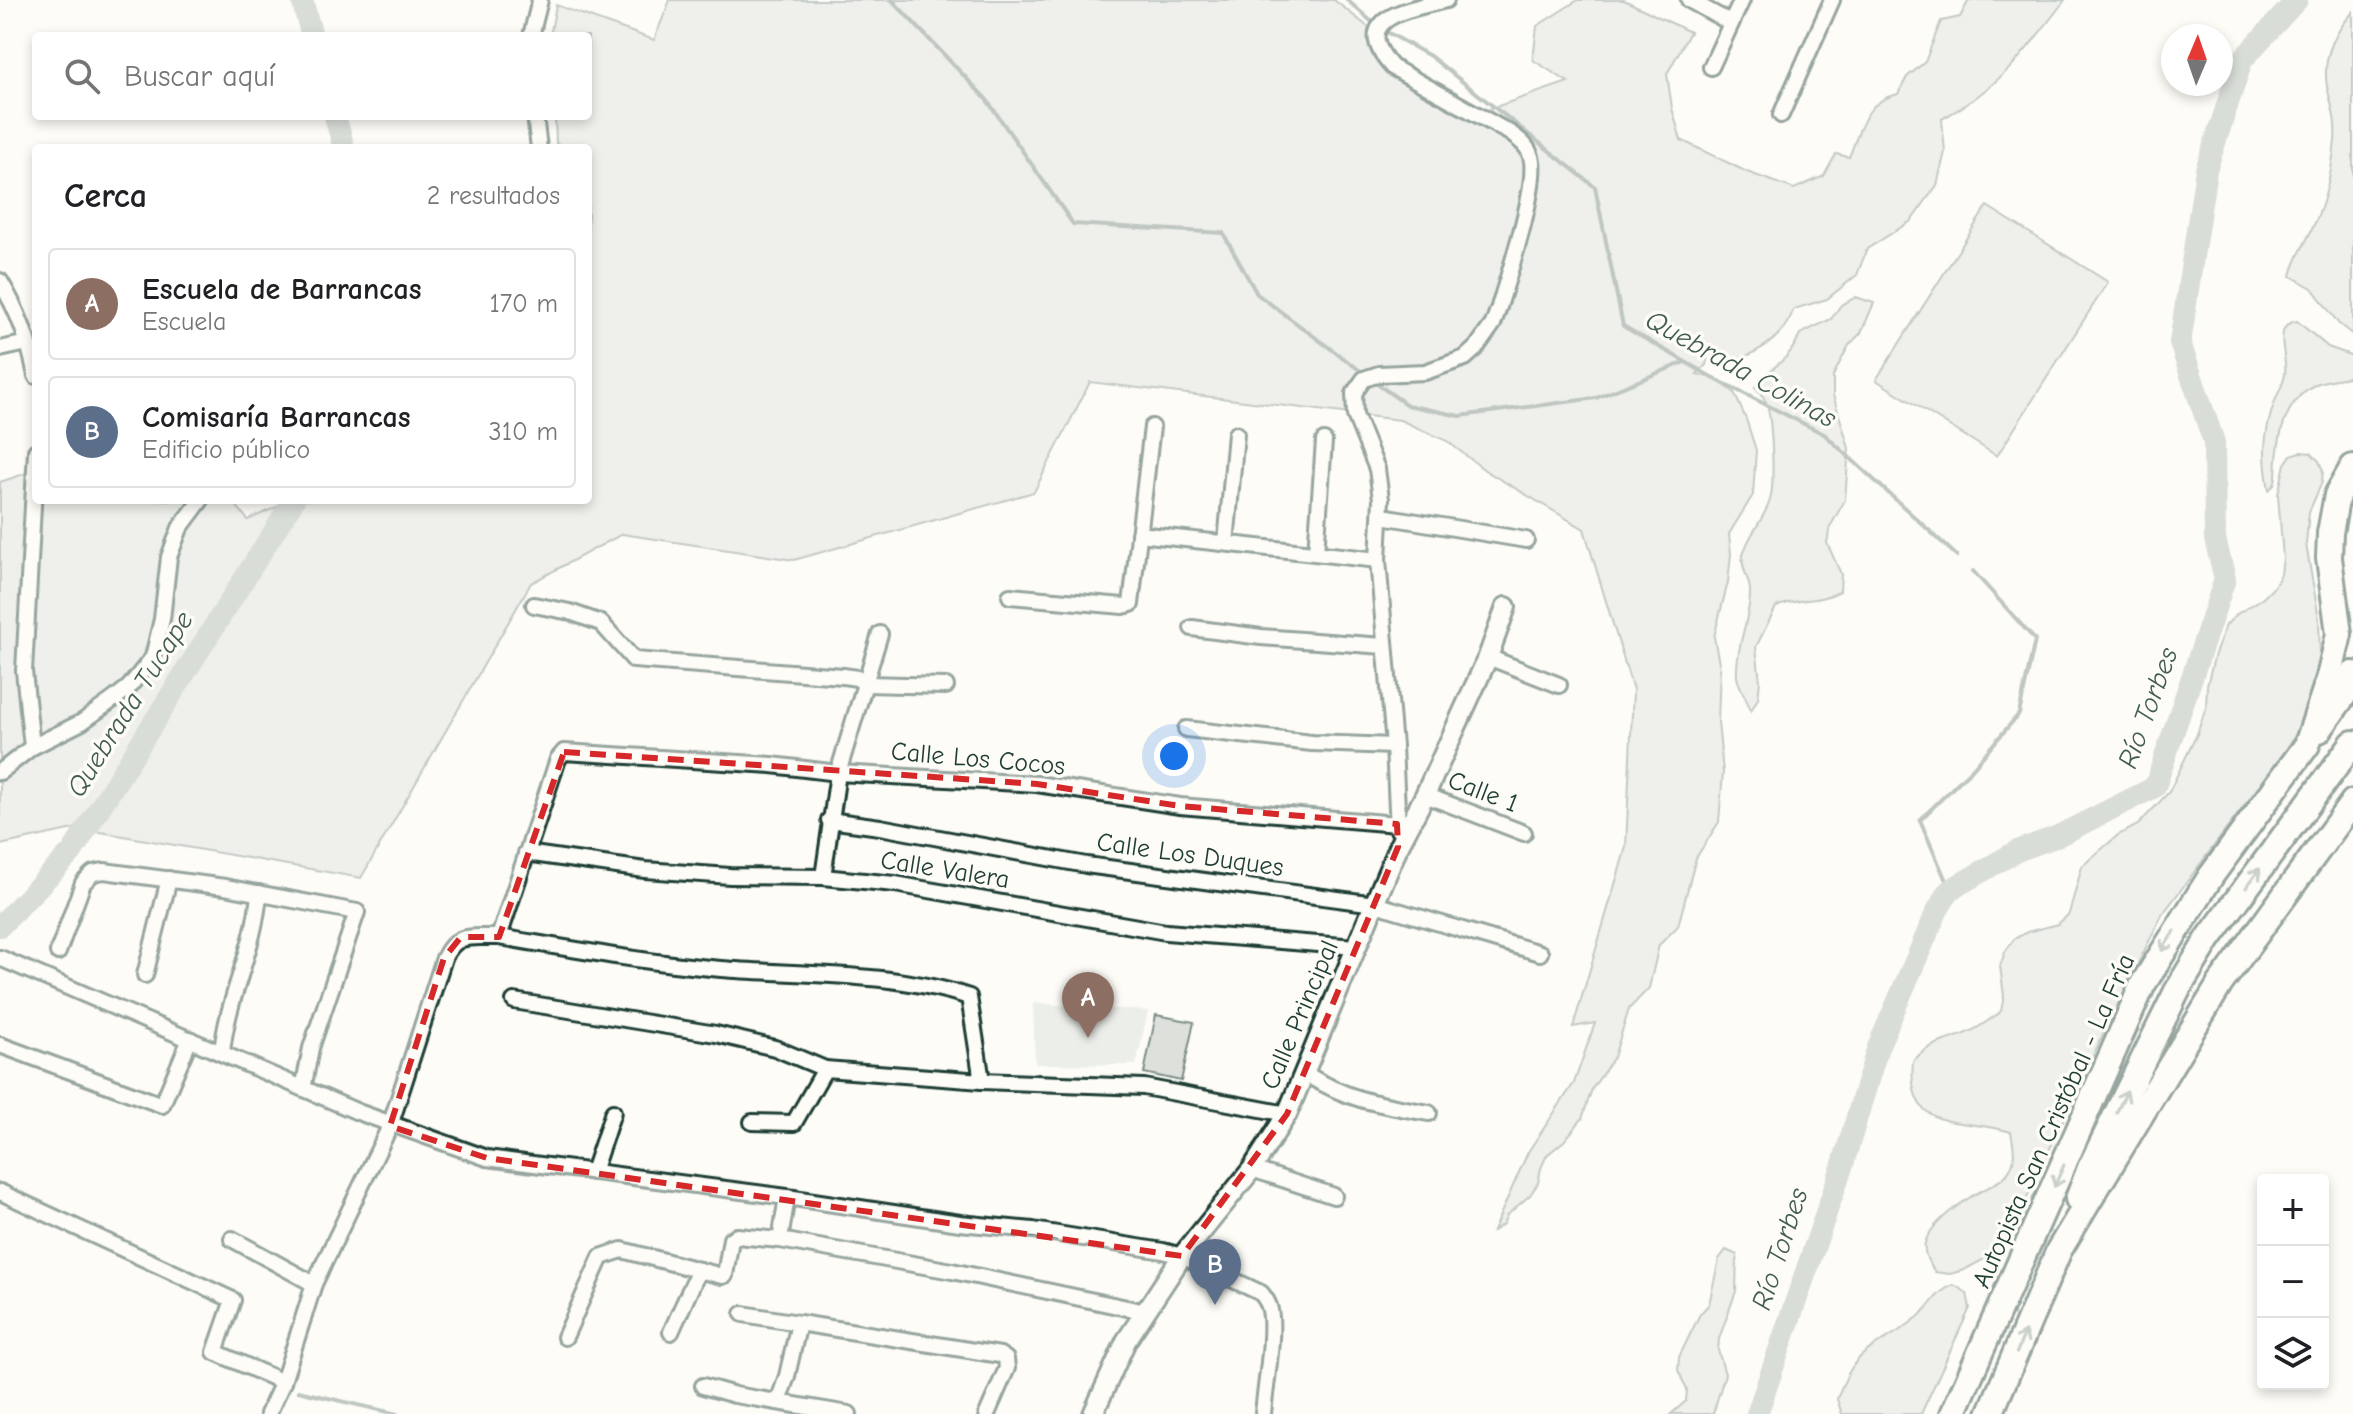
<!DOCTYPE html>
<html lang="es">
<meta charset="utf-8">
<style>
:root{--surface:#fff;--page:#f6f6f6;--text:#202124;--muted:#757577;--line:#e0e0e0;--accent:#1f6fb2}
body{margin:0;font-family:"Comic Neue",sans-serif;background:var(--page);color:var(--text)}
.controls{position:absolute;right:24px;bottom:24px;display:grid;overflow:hidden;border-radius:8px;box-shadow:0 4px 12px #0003}
.controls button{width:72px;height:72px;display:grid;place-items:center;padding:0;border:0;border-bottom:2px solid var(--line);background:var(--surface);color:var(--text);font:40px sans-serif}
.compass{position:absolute;left:2161px;top:24px;width:72px;height:72px;border-radius:50%;background:var(--surface);box-shadow:0 4px 12px #0003;rotate:2deg}
.you{position:absolute;left:1174px;top:756px;width:28px;height:28px;margin:-20px;border:6px solid #fff;border-radius:50%;background:#1a73e8;box-shadow:0 0 0 12px #1a73e833}
.badge{display:grid;place-items:center;width:52px;height:52px;border-radius:50%;background:var(--accent);color:#fff;font-size:26px;font-weight:700}
.pin{position:absolute;translate:-50% -66px;filter:drop-shadow(0 2px 4px #0008)}
.pin::after{content:'';position:absolute;top:42px;width:28px;height:24px;background:inherit;clip-path:polygon(0 0,100% 0,50% 100%)}
.list{margin:0;padding:0;list-style:none}
h2{display:flex;justify-content:space-between;align-items:center;height:104px;margin:0;padding:0 32px;font-size:34px}
h2 small{font-size:26px;font-weight:400;color:var(--muted)}
.list li{display:grid;grid-template-columns:52px 1fr auto;gap:24px;align-items:center;box-sizing:border-box;height:112px;margin:0 16px 16px;padding:0 16px;border:2px solid var(--line);border-radius:8px}
.list b{display:block;font-size:30px;white-space:nowrap}
.list p{margin:0;font-size:26px;white-space:nowrap;color:var(--muted)}
.list em{font-size:26px;font-style:normal;color:var(--muted)}
.icon{flex:none;width:44px;height:44px;fill:none;stroke:currentColor;stroke-width:2;stroke-linecap:round;stroke-linejoin:round}
.map{position:relative;flex:none;width:2353px;height:1414px;overflow:hidden}
.search{position:absolute;background:var(--surface);box-shadow:0 4px 12px #0003;left:32px;top:32px;width:560px;height:88px;display:flex;align-items:center;gap:20px;box-sizing:border-box;padding:0 28px;border-radius:8px;color:var(--muted);font-size:30px}
.panel{position:absolute;background:var(--surface);box-shadow:0 4px 12px #0003;left:32px;top:144px;width:560px;height:360px;border-radius:8px}
.map>svg:first-child{display:block}
.built{fill:#eceee9}
.green{fill:#dde0db;stroke:#7e8e88;stroke-width:2}
.lines{fill:none;stroke-linecap:round;stroke-linejoin:round}
.stream{stroke:#75877f;stroke-width:4}
.river{stroke:#aeb8b1;stroke-width:22}
.street-casing{stroke:#1f3d34;stroke-width:20}
.secondary-casing{stroke:#1f3d34;stroke-width:24}
.highway-casing{stroke:#1f3d34;stroke-width:30}
.street{stroke:#fdfcf7;stroke-width:14}
.secondary{stroke:#fdfcf7;stroke-width:18}
.highway{stroke:#fdfcf7;stroke-width:24}
.oneway{stroke:#8e9c96}
.marked{fill:none;stroke:#d62828;stroke-width:6;stroke-dasharray:16 10;stroke-linejoin:round}
.labels{text-anchor:middle;dominant-baseline:central;stroke-width:7;stroke-linejoin:round;paint-order:stroke}
.street-label{font-size:26px;fill:#1f3d34;stroke:#fdfcf7}
.water-label{font-size:28px;font-style:italic;fill:#435c53;stroke:#fdfcf7}
</style>
<div class="map">
<svg width="2353" height="1414" viewBox="0 0 2353 1414">
<rect width="100%" height="100%" fill="#fdfcf7"/>
<filter id="ink" filterUnits="userSpaceOnUse"><feTurbulence type="fractalNoise" baseFrequency=".0125" numOctaves="2"/><feDisplacementMap in="SourceGraphic" scale="16" xChannelSelector="R" yChannelSelector="G"/><feConvolveMatrix kernelMatrix="1 2 1 2 8 2 1 2 1" color-interpolation-filters="sRGB"/></filter>
<g filter="url(#ink)">
<path class="built" d="M1033 1003 1148 1011 1136 1065 1035 1064Z"/>
<g class="green">
<path d="M670 0H1334L1377 34 1393 66 1478 113 1568 82 1533 60 1537 26 1578 0H1624L1690 32 1667 74 1672 108 1681 140 1747 172 1794 189 1824 176 1836 154 1849 157C1861 129 1864 101 1898 94L1907 77 1925 62 1941 21 1960 17 1969 0H2065C2025 52 2002 86 1942 119L1945 152 1937 185 1911 221 1867 249 1857 275 1827 299 1794 309C1782 341 1759 351 1729 364L1715 359 1709 351 1706 365 1697 374 1715 379 1734 392 1746 419 1756 450 1753 495 1729 534 1731 554 1728 582 1714 637 1720 668 1718 722 1723 772 1719 822 1696 858 1678 926 1659 945 1649 988 1629 1009 1614 1057 1592 1089 1582 1119 1564 1141 1547 1155 1541 1168 1538 1183 1530 1195 1507 1215 1503 1224 1493 1231 1528 1152 1574 1083 1595 1023 1573 1027 1626 847 1633 690 1584 529 1486 471 1447 441 1400 420 1090 382 1034 492 794 560 622 534 531 583 361 878 78 828 0 845V482L36 470V500H232L248 520 292 500H588V148H562L556 143 555 116H588V36H550L556 5 654 40Z"/>
<path d="M2353 12V335L2339 324 2312 288 2291 276C2295 257 2306 243 2314 225 2326 200 2332 169 2335 141 2337 120 2331 105 2327 86 2322 57 2335 32 2353 12Z"/>
<path d="M1987 206 2108 282 1997 456 1876 380Z"/>
<path d="M1856 297 1874 303 1861 333 1849 345 1833 376V395L1849 448 1845 500 1830 527 1827 543 1841 574 1840 591C1820 602 1798 598 1776 607L1756 647 1760 681 1758 698 1751 711C1748 701 1738 685 1737 677 1735 648 1751 617 1750 591 1750 579 1740 567 1743 555 1748 535 1764 520 1770 500 1775 485 1772 416 1766 402 1763 396 1759 391 1755 387 1773 363 1787 365 1800 334L1831 319 1841 305Z"/>
<path d="M2297 321 2328 347 2353 356V376C2341 379 2328 379 2316 384 2282 401 2277 443 2276 477L2274 485 2269 490C2263 456 2263 436 2274 404 2277 394 2284 384 2285 374 2288 357 2271 324 2297 321Z"/>
<path d="M2301 452 2311 453 2319 461 2323 471 2322 482 2309 512 2306 544 2319 619 2320 659 2303 722 2286 750 2162 915 2106 1028 2003 1249 1964 1270 1950 1274 1935 1272C1929 1263 1923 1254 1925 1243 1929 1226 1955 1207 1969 1198 1980 1190 1998 1185 2007 1174 2017 1162 2014 1147 2011 1132 1960 1116 1906 1136 1913 1061 1932 1041 1946 1042 1969 1032 1981 1027 1991 1019 2001 1011L2004 996 2000 966 2005 952 2014 939 2027 932 2058 924 2069 914 2082 866 2118 835 2138 825 2169 792 2197 734 2206 707 2207 685 2215 654 2226 625 2237 614 2263 598 2274 587 2281 574 2283 558 2278 494 2285 464 2291 455Z"/>
<path d="M1156 1015 1194 1022 1181 1081 1144 1073Z"/>
<path d="M1726 1250 1737 1255 1736 1291 1719 1339 1718 1350 1725 1374 1713 1414H1671L1686 1401 1687 1390 1678 1370 1679 1357 1700 1314 1709 1304 1719 1259Z"/>
<path d="M1954 1285 1967 1293 1970 1308 1921 1414H1842L1837 1399C1858 1340 1877 1351 1918 1317 1934 1304 1934 1292 1954 1285Z"/>
</g>
<g class="lines">
<g class="stream">
<path d="M892 0 987 100 1073 224 1223 233 1257 294 1362 372"/>
<path d="M1347 0 1372 22"/>
<path d="M1387 32 1430 56 1595 187 1623 326 1715 379 1824 434 1957 556"/>
<path d="M1373 381 1407 405 1460 416 1596 398 1685 362"/>
<path d="M1950 890 1920 820 1973 768 2019 714 2035 640 1973 571"/>
<path d="M298 1391 397 1414"/>
</g>
<g class="river">
<path d="M302 0 312 36"/>
<path d="M335 116 344 148"/>
<path d="M0 926 72 852 294 500"/>
<path d="M1757 1414 1842 1167 1878 1047 1937 911 1950 890 2017 851 2058 836 2155 787 2225 579 2215 539 2214 442 2180 343 2206 170 2242 60 2297 0"/>
</g>
<defs>
<g id="street">
<path d="M1689 0 1731 23"/>
<path d="M531 36 540 0"/>
<path d="M1711 67 1742 0"/>
<path d="M1781 115 1832 0"/>
<path d="M535 116 539 148"/>
<path d="M0 281C17 309 30 344 36 376"/>
<path d="M0 349 27 343"/>
<path d="M1382 516 1526 540"/>
<path d="M1139 534 1378 560"/>
<path d="M1226 543 1236 434"/>
<path d="M1316 553 1324 441"/>
<path d="M1010 596 1123 606 1131 604 1152 427"/>
<path d="M534 605 570 612 601 623 634 660 843 676 857 678 865 684 946 686"/>
<path d="M1192 628 1261 637 1384 646"/>
<path d="M1488 657 1559 685"/>
<path d="M1186 729 1312 743 1394 746"/>
<path d="M32 747 82 722 114 699 129 687 153 657 162 619 169 557 180 528 201 500"/>
<path d="M0 772 32 747 24 671 36 451"/>
<path d="M1425 795 1524 833"/>
<path d="M829 820 880 827 1086 865 1375 904 1540 953"/>
<path d="M1398 830 1394 746 1378 560 1381 499 1377 469 1355 415 1354 393 1364 379 1379 374 1425 372 1465 358 1476 348 1493 324 1499 307C1509 274 1536 192 1532 161 1530 147 1520 140 1510 133L1392 67C1348 17 1408 10 1446 0"/>
<path d="M526 853 645 870 730 876 823 877 895 884 1166 932 1356 947"/>
<path d="M823 877 838 773 880 634"/>
<path d="M499 937C572 949 647 963 721 969 799 975 895 972 969 997L982 1081"/>
<path d="M58 952 83 883 93 873 104 871 225 887 357 912 311 1048 303 1089"/>
<path d="M0 958 358 1112 487 1158 787 1197 960 1223 1033 1230 1163 1251 1182 1256 1261 1293C1266 1299 1269 1304 1270 1310 1275 1334 1265 1388 1263 1414"/>
<path d="M145 975 169 879"/>
<path d="M514 1001 716 1034 775 1048 825 1069"/>
<path d="M0 1045 162 1105 190 1039"/>
<path d="M222 1053C227 997 255 949 259 893"/>
<path d="M1304 1073C1350 1101 1377 1104 1429 1113"/>
<path d="M752 1122 794 1123 825 1069 982 1081 1144 1087 1287 1114"/>
<path d="M1252 1169 1334 1196"/>
<path d="M593 1172 613 1112"/>
<path d="M0 1192 233 1300 215 1352 283 1382"/>
<path d="M232 1239 314 1284"/>
<path d="M780 1240 787 1197"/>
<path d="M743 1314 799 1323"/>
<path d="M671 1332 699 1270"/>
<path d="M565 1337 601 1257 622 1250 722 1276 725 1275 731 1239 737 1236 780 1240 952 1271 1146 1312"/>
<path d="M703 1386 735 1395 849 1414"/>
<path d="M778 1402 787 1376 799 1323 1000 1355 1006 1359 1007 1368 987 1414"/>
<path d="M268 1414 283 1382 314 1284 390 1126 444 958C457 931 472 938 499 937L558 759 564 752 772 765 838 773 1037 784 1180 806 1397 824"/>
</g>
<path id="secondary" d="M1093 1414 1126 1341 1182 1256 1252 1169 1287 1114 1398 847 1425 795 1488 657 1506 607"/>
<g id="highway">
<path d="M2319 730 2346 692 2353 674"/>
<path d="M2078 1199 2090 1168 2179 987 2209 938 2353 743"/>
<path d="M1953 1414 2143 984 2211 876 2307 745 2329 678 2339 634 2329 558 2330 533 2337 495 2353 467"/>
<path d="M1990 1414 2059 1250 2220 984 2353 802"/>
</g>
</defs>
<use href="#street" class="street-casing"/>
<use href="#secondary" class="secondary-casing"/>
<use href="#highway" class="highway-casing"/>
<use href="#street" class="street"/>
<use href="#secondary" class="secondary"/>
<use href="#highway" class="highway"/>
</g>
<defs><path id="oneway-shaft" d="M-6 0H5M1.5-3L5.5 0L1.5 3" fill="none" stroke-width="1.6" stroke-linecap="round" stroke-linejoin="round" transform="scale(2)"/></defs>
<g class="oneway">
<use href="#oneway-shaft" transform="translate(2253 878) rotate(-54)"/>
<use href="#oneway-shaft" transform="translate(2168 941) rotate(122)"/>
<use href="#oneway-shaft" transform="translate(2122 1101) rotate(-64)"/>
<use href="#oneway-shaft" transform="translate(2059 1176) rotate(114)"/>
<use href="#oneway-shaft" transform="translate(2021 1342) rotate(-68)"/>
</g>
</g>
<path d="M0 0H2353V1414H0ZM564 752 1037 784 1180 806 1397 824 1398 847 1287 1114 1182 1256 487 1158 390 1126 444 958 461 937H499Z" fill="#fdfcf7" fill-opacity=".55" fill-rule="evenodd"/>
<path class="marked" d="M564 752 1037 784 1180 806 1397 824 1398 847 1287 1114 1182 1256 487 1158 390 1126 444 958 461 937H499Z"/>
<g class="labels">
<g class="street-label">
<text transform="translate(978 759) rotate(5)">Calle Los Cocos</text>
<text transform="translate(1483 792) rotate(21)">Calle 1</text>
<text transform="translate(1190 855) rotate(8)">Calle Los Duques</text>
<text transform="translate(945 870) rotate(9)">Calle Valera</text>
<text transform="translate(1300 1015) rotate(-67)">Calle Principal</text>
<text transform="translate(2054 1121) rotate(-66)">Autopista San Cristóbal - La Fría</text>
</g>
<g class="water-label">
<text transform="translate(1741 369) rotate(29)">Quebrada Colinas</text>
<text transform="translate(130 704) rotate(-58)">Quebrada Tucape</text>
<text transform="translate(2148 708) rotate(-70)">Río Torbes</text>
<text transform="translate(1780 1249) rotate(-72)">Río Torbes</text>
</g>
</g>
</svg>
<div class="controls">
<button>+</button>
<button>−</button>
<button><svg class="icon" aria-label="layers" viewBox="0 0 24 24"><path d="M12 4l9 5-9 5-9-5zM3 14l9 5 9-5"/></svg></button>
</div>
<svg class="compass" viewBox="-18 -18 36 36"><path d="M0-13l5 13h-10z" fill="#e53935"/><path d="M0 13l5-13h-10z" fill="#757577"/></svg>
<div class="you"></div>
<div class="pin badge" style="left:1088px;top:1038px;background:#8d6e63">A</div>
<div class="pin badge" style="left:1215px;top:1305px;background:#5c6f8a">B</div>
<div class="search"><svg class="icon" aria-label="search" viewBox="0 0 24 24"><circle cx="10" cy="10" r="6"/><path d="M15 15l6 6"/></svg>Buscar aquí</div>
<section class="panel">
<h2>Cerca<small>2 resultados</small></h2>
<ul class="list">
<li><span class="badge" style="background:#8d6e63">A</span><div><b>Escuela de Barrancas</b><p>Escuela</p></div><em>170 m</em></li>
<li><span class="badge" style="background:#5c6f8a">B</span><div><b>Comisaría Barrancas</b><p>Edificio público</p></div><em>310 m</em></li>
</ul>
</section>
</div>
